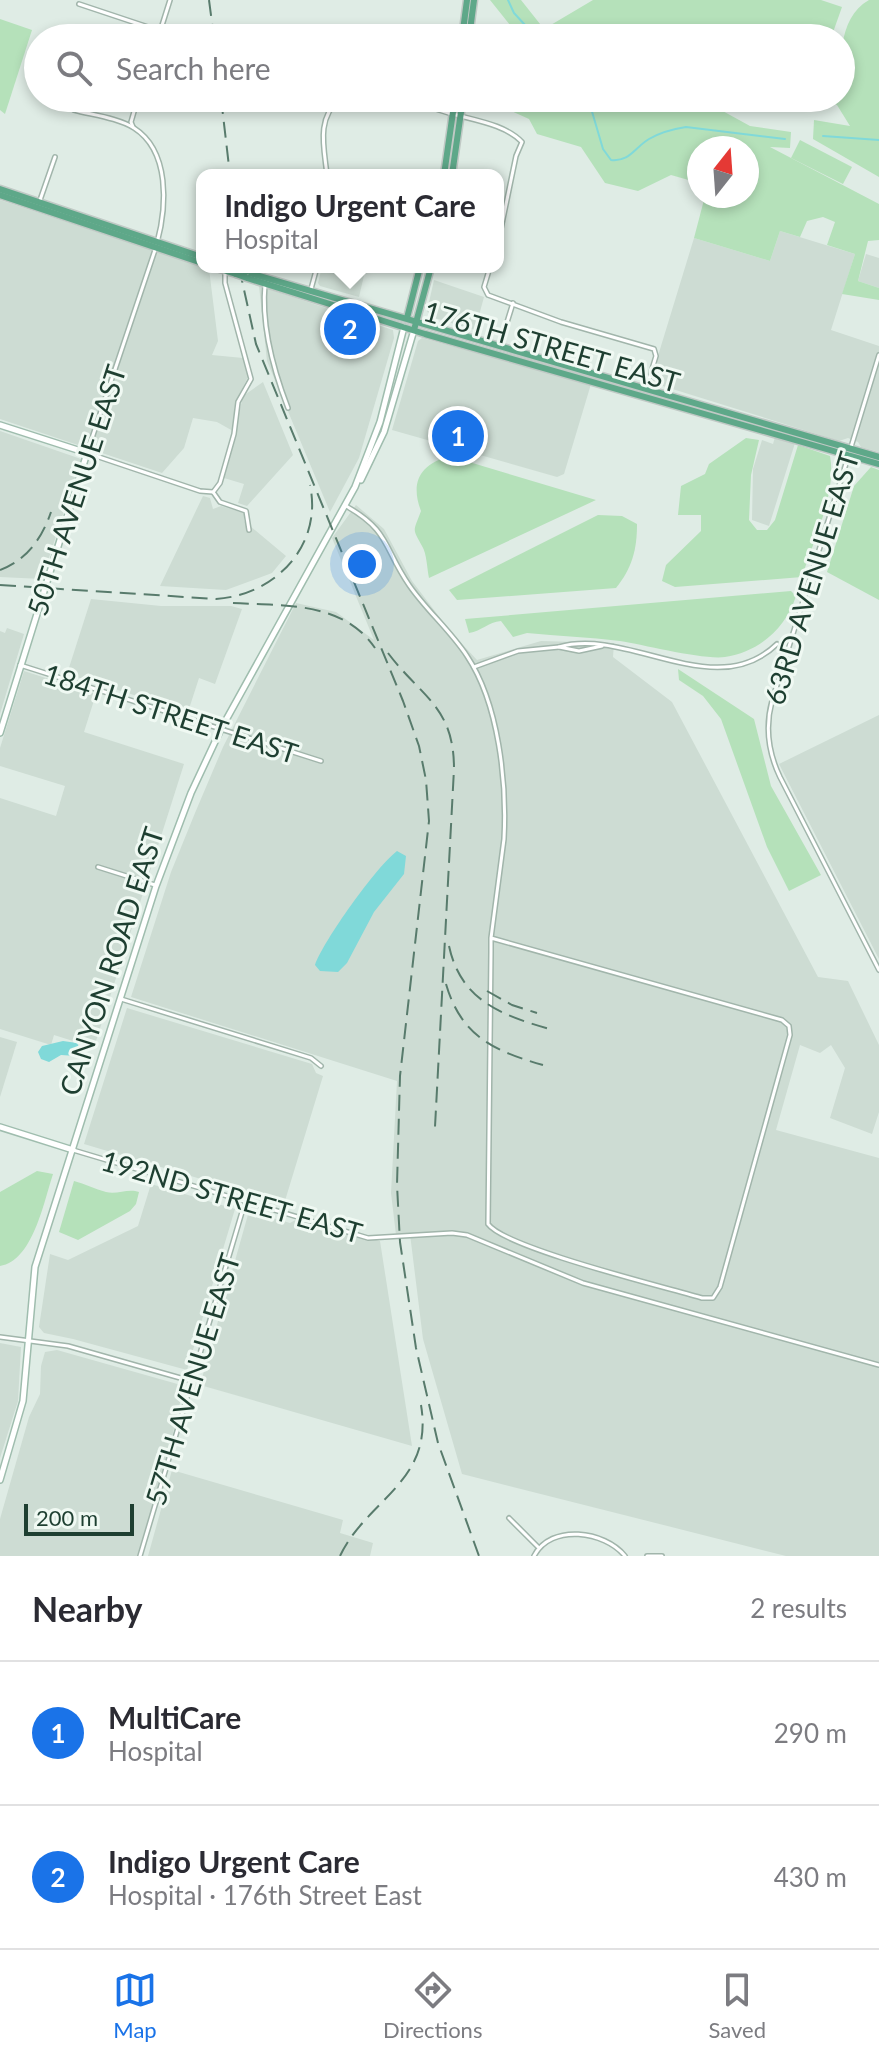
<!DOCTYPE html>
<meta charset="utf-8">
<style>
:root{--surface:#fff;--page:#f7f7f7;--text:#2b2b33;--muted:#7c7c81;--line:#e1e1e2;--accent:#1a73e8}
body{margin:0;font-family:Lato,sans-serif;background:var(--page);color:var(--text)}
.compass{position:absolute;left:687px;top:136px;width:72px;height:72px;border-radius:50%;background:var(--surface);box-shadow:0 4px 12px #0003;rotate:17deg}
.scale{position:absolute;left:24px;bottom:20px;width:110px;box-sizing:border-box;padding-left:8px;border:4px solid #1e3f31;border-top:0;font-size:22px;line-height:28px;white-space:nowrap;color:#1e3f31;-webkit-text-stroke:6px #f0f9f3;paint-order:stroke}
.you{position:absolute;left:362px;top:564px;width:28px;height:28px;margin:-20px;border:6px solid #fff;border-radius:50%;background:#1a73e8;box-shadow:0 0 0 12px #1a73e833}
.badge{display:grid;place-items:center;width:52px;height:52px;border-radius:50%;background:var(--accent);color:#fff;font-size:26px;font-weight:700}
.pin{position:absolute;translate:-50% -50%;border:4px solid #fff;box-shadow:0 2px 8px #0006}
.popup{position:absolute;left:196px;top:169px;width:308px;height:104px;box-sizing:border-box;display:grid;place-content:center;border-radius:16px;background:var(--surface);filter:drop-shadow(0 2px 6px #0005);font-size:26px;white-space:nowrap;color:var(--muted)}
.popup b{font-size:30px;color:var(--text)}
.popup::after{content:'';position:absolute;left:50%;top:100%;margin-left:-16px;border:16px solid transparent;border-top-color:var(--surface)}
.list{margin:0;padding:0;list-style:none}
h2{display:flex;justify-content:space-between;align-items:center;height:104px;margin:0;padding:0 32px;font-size:34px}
h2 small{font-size:26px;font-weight:400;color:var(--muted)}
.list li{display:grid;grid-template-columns:52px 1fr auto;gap:24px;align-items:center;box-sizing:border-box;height:144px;padding:0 32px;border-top:2px solid var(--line)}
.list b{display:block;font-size:30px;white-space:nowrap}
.list p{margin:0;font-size:26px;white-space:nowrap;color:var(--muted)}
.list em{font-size:26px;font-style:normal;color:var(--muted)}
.icon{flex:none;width:44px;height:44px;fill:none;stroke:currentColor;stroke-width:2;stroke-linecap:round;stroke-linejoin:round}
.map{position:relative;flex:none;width:879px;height:1556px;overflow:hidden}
.search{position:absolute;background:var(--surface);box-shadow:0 4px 12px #0003;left:24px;right:24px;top:24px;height:88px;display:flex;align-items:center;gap:20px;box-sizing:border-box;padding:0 28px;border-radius:44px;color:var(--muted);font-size:30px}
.sheet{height:392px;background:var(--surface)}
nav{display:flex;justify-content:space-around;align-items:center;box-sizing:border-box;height:112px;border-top:2px solid var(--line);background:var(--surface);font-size:22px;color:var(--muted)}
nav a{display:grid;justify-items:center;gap:4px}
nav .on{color:var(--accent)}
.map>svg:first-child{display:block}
.built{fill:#cddcd3}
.green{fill:#b5e1ba}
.water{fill:#80d9d9}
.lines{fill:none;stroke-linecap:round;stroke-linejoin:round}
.stream{stroke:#80d9d9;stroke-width:2}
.street-casing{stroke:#a1b5ab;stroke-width:6}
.secondary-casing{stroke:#9fbdae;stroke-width:8}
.primary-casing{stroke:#c0c9c5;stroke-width:9}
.street{stroke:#fff;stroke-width:3}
.secondary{stroke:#fff;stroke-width:5}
.primary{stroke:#5ea889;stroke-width:6}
.rail{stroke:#587b6c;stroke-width:2;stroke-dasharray:16 8;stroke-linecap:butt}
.primary-bridge-casing{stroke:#c0c9c5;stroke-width:9;stroke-linecap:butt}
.primary-bridge{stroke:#5ea889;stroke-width:6}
.labels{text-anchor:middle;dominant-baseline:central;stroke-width:6;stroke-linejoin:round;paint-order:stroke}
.street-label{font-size:28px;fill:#1e3f31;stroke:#f0f9f3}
</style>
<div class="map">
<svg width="879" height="1556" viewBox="0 0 879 1556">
<rect width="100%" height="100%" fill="#dfece5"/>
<g class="built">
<path d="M0 200 209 269 218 341 212 355 243 358 248 377 235 403 233 431 217 422 193 418 184 448 162 473 0 419Z"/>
<path d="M780 231 855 254 831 330 879 346V452L861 447 858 442 848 438 839 441 650 382 694 238 770 261Z"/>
<path d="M866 254 879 258V288L858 281Z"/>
<path d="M322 267H366L359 297 320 286 318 283Z"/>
<path d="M434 280 484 297 475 330 431 317 427 311Z"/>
<path d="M259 286 393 330 394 338 359 458 330 512 267 361Z"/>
<path d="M422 338 591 384 564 474 557 477 392 430 418 341Z"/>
<path d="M263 382 293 455 247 506 238 503 244 484 224 478 243 396Z"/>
<path d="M0 431 81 459 42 579 0 577Z"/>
<path d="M775 437 795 443 769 526 752 520 753 469 762 440 773 444Z"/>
<path d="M203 496 210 498 213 509 221 506 244 513V521L286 556 272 573 226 590 160 586Z"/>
<path d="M356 505 384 529 412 581 450 631 477 660 541 641 614 643 613 657 672 702 818 977 848 981 879 1045V1112L872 1134 830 1118 845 1068 831 1045 820 1053 800 1045 776 1130 879 1158V1556H786L462 1474 423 1339 410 1234 396 1235 391 1193 397 1081 131 997 171 872 195 813 223 747 296 603 336 612 374 640 332 538Z"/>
<path d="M91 599 161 606H231L242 609 215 684 199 678 188 712 67 674Z"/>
<path d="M7 628 24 634 0 714V631L5 633Z"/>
<path d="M24 671 96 694 84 732 184 764 96 1041H73L54 1035 51 1045 0 1029V798L56 816 65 786 0 766V748Z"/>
<path d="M879 715V959L779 764Z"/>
<path d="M127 1008 312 1064 316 1073 323 1076 284 1204 84 1144Z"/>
<path d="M0 1037 17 1042 0 1097Z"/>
<path d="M151 1184 235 1209 187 1370 73 1339 44 1333 39 1327 50 1254 68 1260 138 1226Z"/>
<path d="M249 1211 290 1223 299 1218 380 1241 412 1446 200 1385Z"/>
<path d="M0 1343 21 1347 18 1401 0 1458Z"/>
<path d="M57 1350 181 1385 182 1394 166 1463 140 1556H0V1519L29 1417 40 1394 41 1366 45 1352Z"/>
<path d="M172 1470 343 1520 340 1533 373 1543 370 1556H148Z"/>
</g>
<g class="green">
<path d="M490 0H521L544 29 593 0H821L842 7 831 38H640L626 25 607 27 601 38H516L518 35Z"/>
<path d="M869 0H879V177L813 139 814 120 850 126 837 105 823 98H841C841 65 836 19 869 0Z"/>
<path d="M0 19 32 30 5 114 0 110Z"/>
<path d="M483 98H699L750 126 791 132 790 148 770 147 879 204V240L868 241 858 281 879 288V300L842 294 855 254 827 245 835 222 823 217 807 221 800 237 780 231 770 261 694 238 705 196H747V148H699V183L671 175 638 191 605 183 581 147 537 134 529 119Z"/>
<path d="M800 140 852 167 843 184 791 158Z"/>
<path d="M746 438 759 440 751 475 749 520 757 530H767L775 520 798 445 830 456C837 493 813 541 802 577L675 587 662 581 666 565 701 531V515H678L681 486 705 474 709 464Z"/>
<path d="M449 456 596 500 429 578C427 569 427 554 422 546 412 527 413 533 421 511 410 482 420 465 449 456Z"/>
<path d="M871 467 879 470V600L827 572 854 486Z"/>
<path d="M598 515 622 516 637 524C637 550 632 568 616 588L457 600 449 590Z"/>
<path d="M791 591 796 596C786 628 759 652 725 657 703 660 645 645 620 641 589 637 558 636 527 633L513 637 501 621C488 622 482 631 469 633L465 619Z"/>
<path d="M678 669 754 719 771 786 821 875 789 891 767 847 721 719 703 696 679 680Z"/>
<path d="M37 1171 53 1174C44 1201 33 1261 0 1266V1192Z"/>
<path d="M74 1181C85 1184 95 1189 106 1192 117 1195 128 1188 139 1192L136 1204 130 1211 78 1240 59 1232Z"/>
</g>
<g class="water">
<path d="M397 851 406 856 404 874 374 912 347 963 338 972 320 971 315 965C324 940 376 867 397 851Z"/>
<path d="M63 1041 77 1043 81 1051 76 1056 61 1055 49 1062 41 1059 38 1052 42 1046Z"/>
</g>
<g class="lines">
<g class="stream">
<path d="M508 0 514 13 537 38"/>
<path d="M588 98 603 149 611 160C630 162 634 148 649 139 661 132 673 129 686 127L785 139"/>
<path d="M823 136 879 140"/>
</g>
<defs>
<g id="street">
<path d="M79 4 160 31"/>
<path d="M158 38 170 0"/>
<path d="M414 98C445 120 497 116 522 142L516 156 498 243"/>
<path d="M74 110C93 115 118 118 134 128 170 151 167 206 157 243"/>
<path d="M133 127 131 122 138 98"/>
<path d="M327 175C324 147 316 119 340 98"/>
<path d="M39 203 55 157"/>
<path d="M155 250 87 453 200 491 213 492"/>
<path d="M490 267 484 287 488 295 561 322 654 349 656 356 646 389"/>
<path d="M265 284C261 326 273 369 288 408"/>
<path d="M311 289 317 267"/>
<path d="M500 345 513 303"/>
<path d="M851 447 879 355"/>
<path d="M849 454 772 701C765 727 768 752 780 777L879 970"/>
<path d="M214 491 220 483 234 434 238 402 251 379 225 283V271"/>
<path d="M213 492 220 502 246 511 249 530"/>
<path d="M346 506C390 531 383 547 409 585 426 610 450 630 467 656 499 704 507 783 504 839L491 938V952L488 1224C505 1248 665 1287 702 1298H713L720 1287 790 1035 789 1026 782 1020 491 938"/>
<path d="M602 646 579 651 559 647C629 627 715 704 777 644"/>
<path d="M20 665 321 761"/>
<path d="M474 667 518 651 559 647"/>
<path d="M98 867 155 885"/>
<path d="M121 999 311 1058 321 1066"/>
<path d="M73 1150 368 1238 452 1233 467 1235 583 1283 879 1365"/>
<path d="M0 1337 68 1346 191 1381"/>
<path d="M509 1518 538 1547"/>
<path d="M140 1556 245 1202"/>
<path d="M534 1556C551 1523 605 1531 625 1556"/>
<path d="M647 1556H662"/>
</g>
<g id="secondary">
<path d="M0 425 87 453 0 733"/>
<path d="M361 480 384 432 414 330"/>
<path d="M0 1127 73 1150"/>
<path d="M0 1480 23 1401 35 1267 156 886 191 793 221 729 355 487 380 422 404 327"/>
</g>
<g id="primary">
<path d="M462 38 467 0"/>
<path d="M469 38 474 0"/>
<path d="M444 175 455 98"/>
<path d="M452 175 463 98"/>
<path d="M0 189 202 257"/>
<path d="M0 195 202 263"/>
<path d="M213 267 236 274"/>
<path d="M246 272 879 457"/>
<path d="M247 278 425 334 879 464"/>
<path d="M407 318 420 267"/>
<path d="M414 330 431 267"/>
</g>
</defs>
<use href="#street" class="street-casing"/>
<use href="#secondary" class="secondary-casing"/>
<use href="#primary" class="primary-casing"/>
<use href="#street" class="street"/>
<use href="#secondary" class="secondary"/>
<use href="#primary" class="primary"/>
<g class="rail">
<path d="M209 0 214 38"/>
<path d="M221 98 230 175"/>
<path d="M239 267 256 344 403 701 419 746 426 780 429 821 400 1076 397 1185 400 1242 416 1348 438 1443 479 1556"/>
<path d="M0 570C27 560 42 538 51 512"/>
<path d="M0 585 216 599C275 595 323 546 310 485"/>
<path d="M233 603C284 606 343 601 375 648"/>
<path d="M388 653C421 697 454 706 454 769L435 1127"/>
<path d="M449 946C461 1002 504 1016 553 1030"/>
<path d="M446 984C461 1036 494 1051 543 1065"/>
<path d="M487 991 512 1005 537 1013"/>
<path d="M340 1556C367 1499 434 1482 421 1405"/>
</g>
<defs>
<g id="primary-bridge">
<path d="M235 268 246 272"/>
<path d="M236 274 247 278"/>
</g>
</defs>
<use href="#primary-bridge" class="primary-bridge-casing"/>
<use href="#primary-bridge" class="primary-bridge"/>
</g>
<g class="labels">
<g class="street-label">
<text transform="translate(552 346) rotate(16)">176TH STREET EAST</text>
<text transform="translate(76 490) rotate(-72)">50TH AVENUE EAST</text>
<text transform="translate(811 578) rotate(-73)">63RD AVENUE EAST</text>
<text transform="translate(171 713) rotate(18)">184TH STREET EAST</text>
<text transform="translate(111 961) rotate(-72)">CANYON ROAD EAST</text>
<text transform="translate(232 1196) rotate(16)">192ND STREET EAST</text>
<text transform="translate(192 1379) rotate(-73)">57TH AVENUE EAST</text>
</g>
</g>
</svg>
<svg class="compass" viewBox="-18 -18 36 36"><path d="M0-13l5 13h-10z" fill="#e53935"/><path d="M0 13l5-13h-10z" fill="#7c7c81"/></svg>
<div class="scale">200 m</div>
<div class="you"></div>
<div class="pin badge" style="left:458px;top:436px">1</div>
<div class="pin badge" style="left:350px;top:329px">2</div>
<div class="popup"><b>Indigo Urgent Care</b>Hospital</div>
<div class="search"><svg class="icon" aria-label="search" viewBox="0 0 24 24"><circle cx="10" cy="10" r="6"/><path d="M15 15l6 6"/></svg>Search here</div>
</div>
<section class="sheet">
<h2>Nearby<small>2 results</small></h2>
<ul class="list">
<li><span class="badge">1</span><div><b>MultiCare</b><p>Hospital</p></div><em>290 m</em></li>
<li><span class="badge">2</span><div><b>Indigo Urgent Care</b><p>Hospital · 176th Street East</p></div><em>430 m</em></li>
</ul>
</section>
<nav>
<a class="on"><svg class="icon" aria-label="map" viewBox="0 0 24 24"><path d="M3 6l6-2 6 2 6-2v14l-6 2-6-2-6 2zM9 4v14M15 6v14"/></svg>Map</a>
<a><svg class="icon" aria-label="directions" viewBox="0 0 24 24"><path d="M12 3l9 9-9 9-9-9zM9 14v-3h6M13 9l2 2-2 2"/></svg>Directions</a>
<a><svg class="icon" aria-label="saved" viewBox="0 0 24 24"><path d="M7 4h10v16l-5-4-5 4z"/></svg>Saved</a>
</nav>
